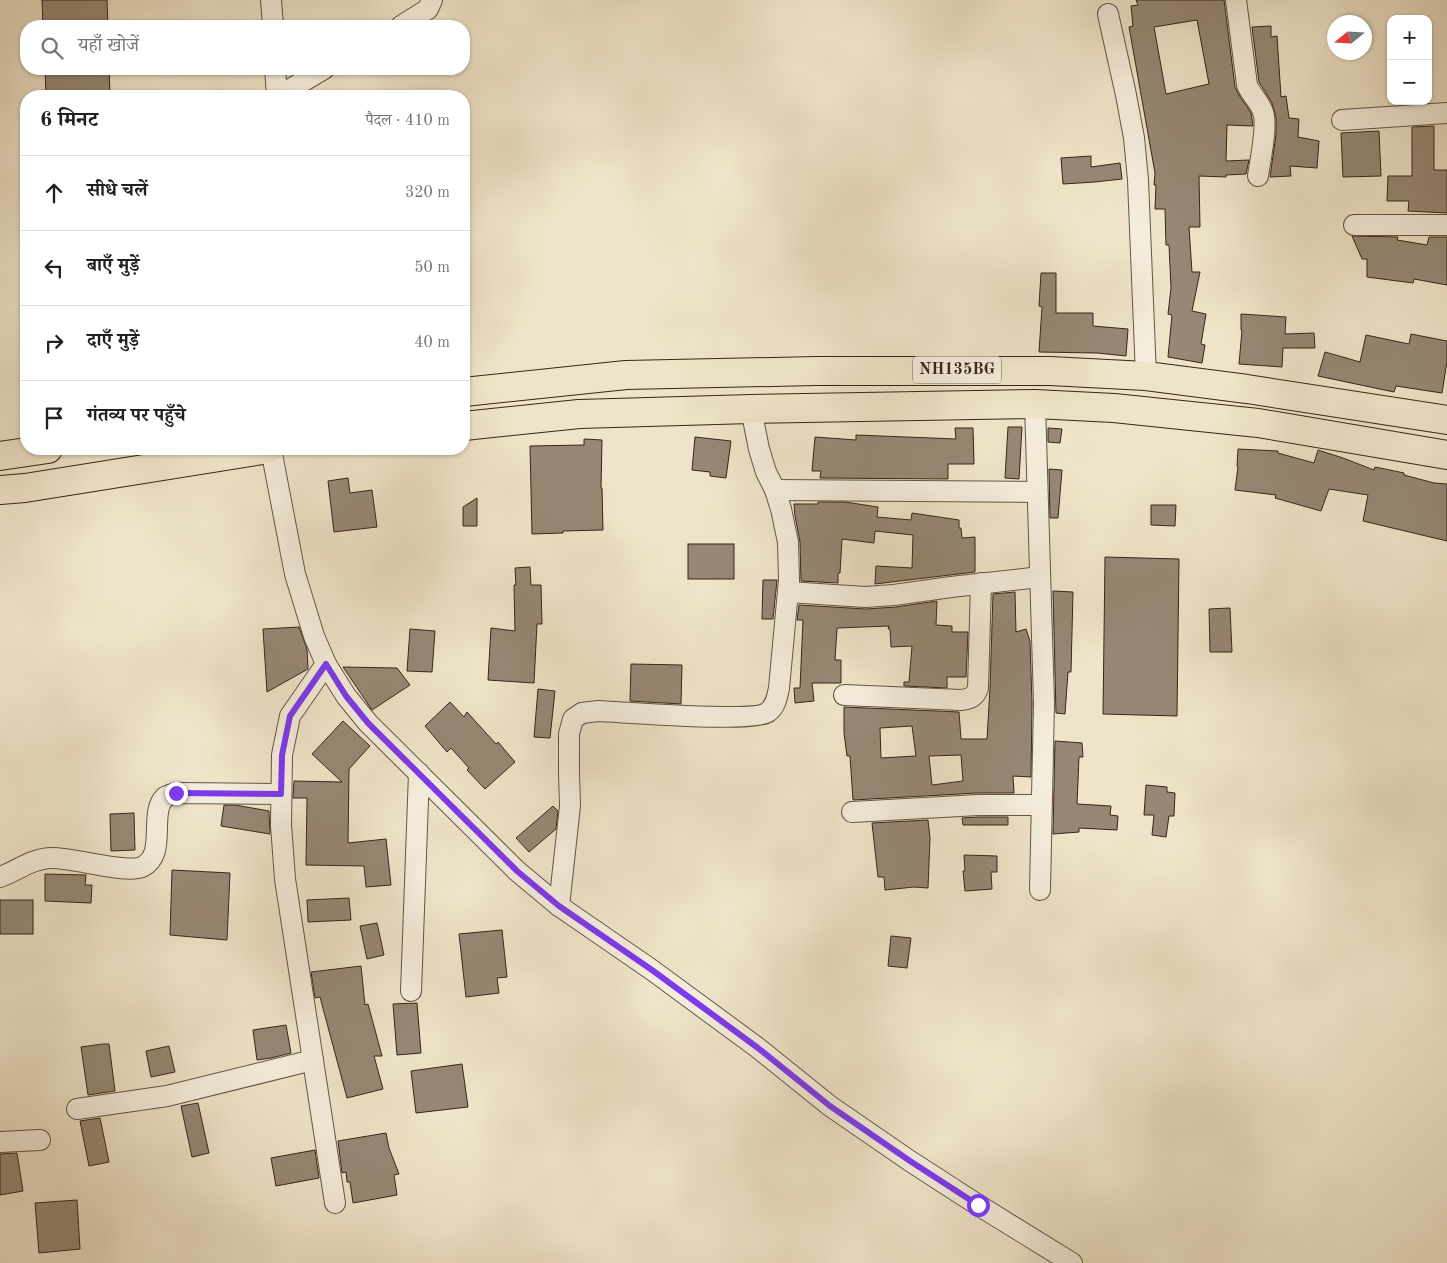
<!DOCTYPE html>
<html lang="hi">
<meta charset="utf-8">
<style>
:root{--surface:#fff;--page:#f2f2f2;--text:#202124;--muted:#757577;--line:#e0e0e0}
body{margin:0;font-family:"Old Standard TT","Noto Serif Devanagari",serif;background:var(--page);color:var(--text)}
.controls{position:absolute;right:15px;top:15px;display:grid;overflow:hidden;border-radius:10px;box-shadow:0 1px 4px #0004}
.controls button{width:45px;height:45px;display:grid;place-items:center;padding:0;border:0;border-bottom:1px solid var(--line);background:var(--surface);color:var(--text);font:25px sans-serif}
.compass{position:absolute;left:1327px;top:15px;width:45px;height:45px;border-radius:50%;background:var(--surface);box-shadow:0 1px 4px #0004;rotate:252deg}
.stop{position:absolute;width:15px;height:15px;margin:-11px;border:4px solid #7c3aed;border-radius:50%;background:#fff}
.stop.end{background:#7c3aed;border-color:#fff;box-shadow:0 1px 5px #0008}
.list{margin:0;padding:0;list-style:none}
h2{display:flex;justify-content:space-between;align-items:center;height:65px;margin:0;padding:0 20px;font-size:21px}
h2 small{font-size:16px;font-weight:400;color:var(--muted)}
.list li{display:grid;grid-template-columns:32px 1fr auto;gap:15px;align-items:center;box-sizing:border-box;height:75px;padding:0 20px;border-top:1px solid var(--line)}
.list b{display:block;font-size:19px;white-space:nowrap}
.list em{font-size:16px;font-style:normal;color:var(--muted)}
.icon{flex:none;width:28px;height:28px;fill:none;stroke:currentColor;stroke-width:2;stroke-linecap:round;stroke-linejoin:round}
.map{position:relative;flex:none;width:1447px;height:1263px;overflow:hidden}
.search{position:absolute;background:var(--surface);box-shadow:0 1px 4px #0004;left:20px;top:20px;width:450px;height:55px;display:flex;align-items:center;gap:12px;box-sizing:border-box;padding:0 18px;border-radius:20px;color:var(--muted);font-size:19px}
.panel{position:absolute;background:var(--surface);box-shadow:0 1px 4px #0004;left:20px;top:90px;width:450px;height:365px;border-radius:20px}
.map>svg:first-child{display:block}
.building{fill:#968875;stroke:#362519;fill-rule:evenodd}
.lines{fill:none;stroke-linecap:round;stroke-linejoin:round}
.minor-casing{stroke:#645545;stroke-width:22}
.highway-casing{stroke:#362519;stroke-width:30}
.minor{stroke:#f5eddc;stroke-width:20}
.highway{stroke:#efe4c9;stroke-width:28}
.route{stroke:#7c3aed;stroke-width:6}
.labels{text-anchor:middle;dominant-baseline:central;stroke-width:4;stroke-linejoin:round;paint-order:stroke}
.shield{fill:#f5eddc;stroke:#6f6154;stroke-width:1}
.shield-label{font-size:16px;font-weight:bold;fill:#362519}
</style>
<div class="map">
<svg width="1447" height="1263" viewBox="0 0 1447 1263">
<rect width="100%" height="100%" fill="#efe4c9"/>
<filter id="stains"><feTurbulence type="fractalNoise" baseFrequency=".004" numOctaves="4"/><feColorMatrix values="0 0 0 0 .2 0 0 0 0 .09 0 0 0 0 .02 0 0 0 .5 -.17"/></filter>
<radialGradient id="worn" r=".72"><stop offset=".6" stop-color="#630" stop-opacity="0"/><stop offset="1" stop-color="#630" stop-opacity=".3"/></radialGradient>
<g class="building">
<path d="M42 0H107L108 26H43Z"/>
<path d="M1136 0H1224L1235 87 1239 95 1251 113 1252 119 1253 126 1227 125 1226 161 1249 160 1246 174 1226 175V177L1199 176 1200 227H1189L1192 272H1200L1192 311 1206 314 1201 344 1205 345 1202 363 1168 357 1172 315 1168 314 1171 288 1169 245H1166L1165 209H1155L1156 185H1154L1155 173 1129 27 1133 26 1131 6 1138 5ZM1197 20 1209 84 1166 94 1154 27Z"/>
<path d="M1271 26V37L1277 36 1281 97 1286 96 1289 118 1299 119 1298 137 1319 141 1317 168 1290 166 1291 176 1270 177 1276 135V117L1272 103 1259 82 1252 27Z"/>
<path d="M45 69H109L110 96H46Z"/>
<path d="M1434 126V170H1447V213L1408 211 1409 201H1387L1388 176H1412V127Z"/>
<path d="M1379 131 1381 176 1343 177 1341 133Z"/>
<path d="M1091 156V167L1120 163 1122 179 1095 182 1063 184 1061 158Z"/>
<path d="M1352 236 1398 237 1397 240 1427 245 1429 237H1447V285L1414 279 1413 283 1367 277V259H1362Z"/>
<path d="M1041 273H1056V313H1093V326L1128 329 1126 356 1097 353 1039 352 1042 307 1039 306Z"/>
<path d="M1241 314 1286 317 1285 334 1314 333 1315 348H1283L1282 367 1239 364 1242 330H1241Z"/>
<path d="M1411 334 1447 341V361L1442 393 1396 386 1394 392 1318 376 1325 352 1360 362 1366 335 1409 344Z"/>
<path d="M1008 427H1022L1019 479 1005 478Z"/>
<path d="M955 428H973L974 464H948V479L820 478 821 471H812L815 437 856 440V435L956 439Z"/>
<path d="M1048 428 1062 429 1060 443 1048 442Z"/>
<path d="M695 437 731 441 726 478 710 476V472L692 470Z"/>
<path d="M584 439 602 440 601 488H602L603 530 563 531V533L532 534 530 446 584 445Z"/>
<path d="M1238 449 1278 451V453L1314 463 1318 450 1343 458 1374 470 1375 467 1404 473V475L1434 483 1447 484V541L1363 521 1368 495 1329 489 1321 511 1275 498 1276 495 1235 490 1238 467 1237 466Z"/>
<path d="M1049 469 1062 470 1058 518H1050Z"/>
<path d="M348 478 350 493 372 490 377 527 334 532 328 481Z"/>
<path d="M477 498V526H463V507Z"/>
<path d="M818 502H845L878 507 877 517 911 520 912 513 959 520V528H961L962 538 975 537V572L875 584 876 566 912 568 913 535 875 531 874 543 842 539 840 573H838V583L801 581 800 542 795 516 794 504H818Z"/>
<path d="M1151 505H1176L1175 526 1151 525Z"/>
<rect x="688" y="544" width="46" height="35"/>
<path d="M1105 557 1179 559 1177 716 1103 714Z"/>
<path d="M530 567 531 585H541L542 624H537L534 683 488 680 491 628 515 631 514 585H516L515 568Z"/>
<path d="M763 580H777L773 619H762Z"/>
<path d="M1053 591 1073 592 1071 672H1068L1065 714 1056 713Z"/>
<path d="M1015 592 1016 632 1026 629 1030 641 1032 703 1031 777 1013 776 1014 793H977L853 800 850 756H847L844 733V707L959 712 961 739H987L990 688 993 594ZM912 726 916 756 881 758 880 728ZM961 755 963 781 932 785 929 756Z"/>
<path d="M937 601 936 625 952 626V632H968L966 677H947V688L904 686V682H909L912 646 891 647 890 629H888L889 626 837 628 835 660H841V683H812L814 701 795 703 794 688H800L803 620H797L799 605 866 609 896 607Z"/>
<path d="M1230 608 1232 652H1210L1209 609Z"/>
<path d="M299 627 307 649 308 669 267 692 263 629Z"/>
<path d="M410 629 435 631 432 672 407 671Z"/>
<path d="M631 664 682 665 681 704 630 701Z"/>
<path d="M343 667 397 668 410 685 372 710Z"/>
<path d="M538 689 555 691 550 738 534 737Z"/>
<path d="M450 702 464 717 467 712 496 744 498 742 515 762 485 789 467 770 469 768 451 748 447 752 425 726Z"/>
<path d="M343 721 370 746 349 769 348 843 386 839 391 885 366 887 364 866 306 865 307 798H293L294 781 342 782 312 754Z"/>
<path d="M1055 741 1082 743 1083 757H1079L1077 804 1111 806 1110 815 1118 816 1117 830 1079 828V832L1053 834Z"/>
<path d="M1146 785 1167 787V792L1175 793 1174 816H1169L1166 837 1152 835 1154 815H1144Z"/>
<path d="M224 805H235L269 811 270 834 221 826Z"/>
<path d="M553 806 558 811 556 829 529 852 516 838Z"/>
<path d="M134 813 135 850 111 851 110 814Z"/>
<path d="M978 817H1008V825H963L962 818Z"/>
<path d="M928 820 930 838 928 888 914 887 885 890 884 877H878L872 823Z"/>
<path d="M964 855 997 856V872H991L992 889 965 891 963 871H965Z"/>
<path d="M172 870 230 873 227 940 170 935Z"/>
<path d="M45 874 86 875 85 885H92L91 903 45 901Z"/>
<path d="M349 898 351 920 308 922 307 900Z"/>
<rect x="0" y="900" width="33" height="34"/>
<path d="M377 923 384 955 367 959 360 926Z"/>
<path d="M502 930 507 977 497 978 499 993 466 997 459 934Z"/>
<path d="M891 936 911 938 907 968 888 966Z"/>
<path d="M361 966 365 1005 368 1004 382 1056H374L383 1089 347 1098 320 997 315 998 311 972Z"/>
<path d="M417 1003 421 1053 397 1055 393 1004Z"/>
<path d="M286 1025 291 1053 271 1058 257 1060 253 1030Z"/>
<path d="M103 1044H109L115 1091 88 1095 81 1047Z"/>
<path d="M169 1046 175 1072 151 1077 146 1051Z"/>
<path d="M462 1064 468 1107 416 1113 411 1071Z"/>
<path d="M198 1103 209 1153 192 1157 181 1106Z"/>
<path d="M100 1118 109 1162 89 1166 80 1121Z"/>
<path d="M386 1133 389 1148 399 1174 394 1175 397 1195 353 1203 350 1182H347L346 1172 342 1173 338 1141Z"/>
<path d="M315 1150 319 1178 276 1186 271 1158Z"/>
<path d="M17 1153 23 1191 0 1195V1154Z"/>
<path d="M77 1200 80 1249 39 1253 35 1203Z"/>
</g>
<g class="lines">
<defs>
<g id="minor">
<path d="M271 0 273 26"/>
<path d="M1236 0 1247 85C1251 95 1260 102 1263 112 1268 125 1260 161 1258 176"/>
<path d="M1108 14 1126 95 1134 138 1138 180 1146 376"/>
<path d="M401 26 428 9 432 0"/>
<path d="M275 69 277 96"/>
<path d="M283 96 287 91 324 69"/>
<path d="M1342 120 1447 113"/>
<path d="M1354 225H1447"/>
<path d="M1035 404 1044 703 1040 890"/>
<path d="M271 449 295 574 314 636 326 664 346 696 368 723 517 871 559 906 652 970 758 1048 830 1106 910 1161 978 1205 1072 1263"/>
<path d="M775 490 1037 492"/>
<path d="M788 592 865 597 894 595 951 587 1040 577"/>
<path d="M326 664 290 716 282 755 281 825 285 879 335 1203"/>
<path d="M844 695 961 700C970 699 975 697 978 688L981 583"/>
<path d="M852 812 978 805H1041"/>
<path d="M0 877C17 871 31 859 50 858 73 857 124 874 142 867 168 855 148 813 165 797 168 795 173 794 176 793L281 794"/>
<path d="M559 906 570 806 569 773V734L573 719 582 713 598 711C624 712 754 723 768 712 776 706 777 697 779 688L789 580 788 542 781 509 775 490 766 472 759 449 751 409"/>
<path d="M411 991 419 773"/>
<path d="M77 1109 167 1096 313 1060"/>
<path d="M0 1142 40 1140"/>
</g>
<g id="highway">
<path d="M464 392 626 375 816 371H1050L1146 376 1247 389 1447 420"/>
<path d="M464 426 579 414 751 409 1035 404 1114 408 1258 423 1447 455"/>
<path d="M0 456 48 449"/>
<path d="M0 490 25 488 269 449"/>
</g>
</defs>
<use href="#minor" class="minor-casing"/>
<use href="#highway" class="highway-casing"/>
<use href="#minor" class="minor"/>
<use href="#highway" class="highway"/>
</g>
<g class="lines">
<path class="route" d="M176 793 281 794 282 755 290 716 326 664 346 696 368 723 517 871 559 906 652 970 758 1048 830 1106 910 1161 978 1205"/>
</g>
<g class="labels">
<rect class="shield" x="913" y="356.5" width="88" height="27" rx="4"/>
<g class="shield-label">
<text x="957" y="370">NH135BG</text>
</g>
</g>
<rect width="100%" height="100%" filter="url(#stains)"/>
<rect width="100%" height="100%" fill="url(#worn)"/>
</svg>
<div class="controls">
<button>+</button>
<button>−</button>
</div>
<svg class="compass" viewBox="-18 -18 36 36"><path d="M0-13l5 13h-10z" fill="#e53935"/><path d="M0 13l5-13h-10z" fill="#757577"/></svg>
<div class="stop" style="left:978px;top:1205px"></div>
<div class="stop end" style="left:176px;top:793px"></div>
<div class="search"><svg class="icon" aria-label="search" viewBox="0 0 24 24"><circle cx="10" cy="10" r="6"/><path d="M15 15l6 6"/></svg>यहाँ खोजें</div>
<section class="panel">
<h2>6 मिनट<small>पैदल · 410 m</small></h2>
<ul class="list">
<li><svg class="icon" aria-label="ahead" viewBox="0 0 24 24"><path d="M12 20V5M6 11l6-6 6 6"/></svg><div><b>सीधे चलें</b></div><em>320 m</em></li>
<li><svg class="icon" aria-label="left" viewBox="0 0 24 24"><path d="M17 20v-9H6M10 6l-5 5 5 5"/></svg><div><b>बाएँ मुड़ें</b></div><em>50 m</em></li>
<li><svg class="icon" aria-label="right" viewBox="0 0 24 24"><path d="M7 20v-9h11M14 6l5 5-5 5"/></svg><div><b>दाएँ मुड़ें</b></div><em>40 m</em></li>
<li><svg class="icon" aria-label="arrive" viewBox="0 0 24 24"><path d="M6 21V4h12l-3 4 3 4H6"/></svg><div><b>गंतव्य पर पहुँचे</b></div></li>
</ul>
</section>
</div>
